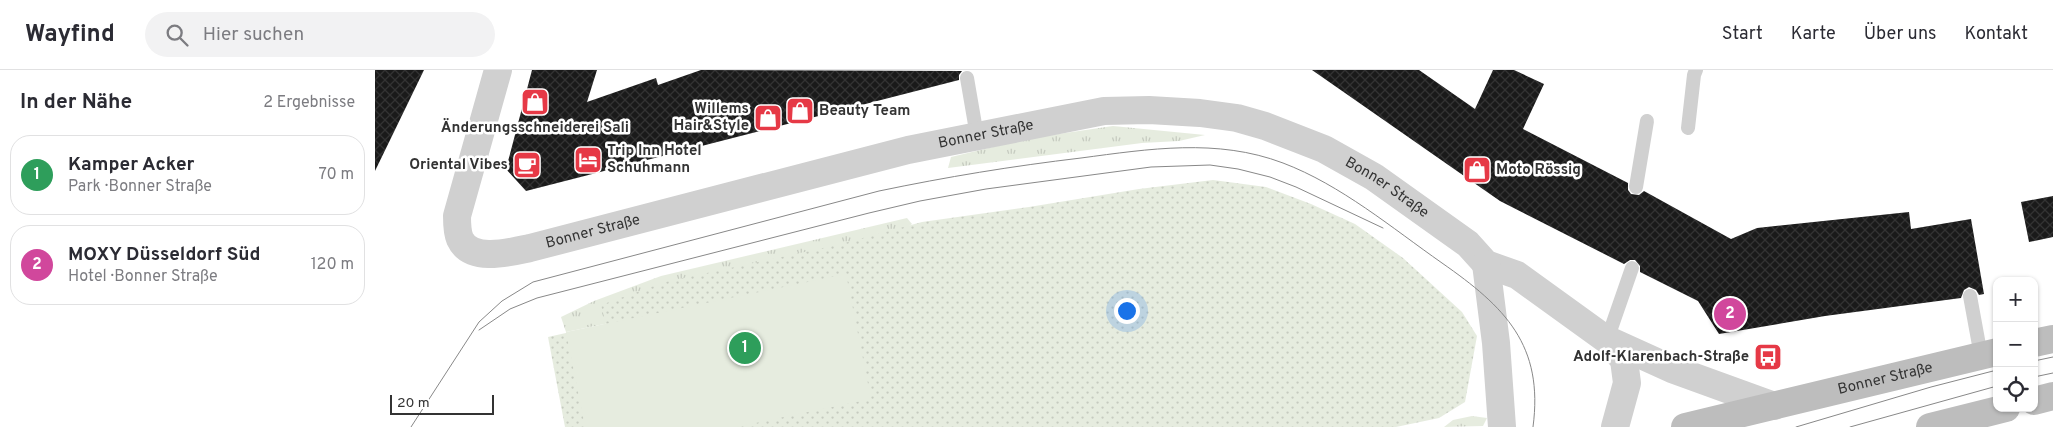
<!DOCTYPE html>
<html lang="de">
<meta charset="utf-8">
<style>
:root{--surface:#fff;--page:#f2f2f3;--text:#2b2b33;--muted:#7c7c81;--line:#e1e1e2;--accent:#e63946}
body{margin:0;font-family:Overpass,sans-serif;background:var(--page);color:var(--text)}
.controls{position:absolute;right:15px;bottom:15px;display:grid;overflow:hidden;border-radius:10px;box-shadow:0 1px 4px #0004}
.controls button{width:45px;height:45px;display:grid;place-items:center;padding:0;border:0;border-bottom:1px solid var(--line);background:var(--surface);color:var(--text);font:25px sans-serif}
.scale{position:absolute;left:15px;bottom:12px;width:104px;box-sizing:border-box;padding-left:5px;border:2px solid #333;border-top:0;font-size:14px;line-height:18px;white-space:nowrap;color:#333;-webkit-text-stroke:4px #fff;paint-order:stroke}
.you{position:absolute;left:751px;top:240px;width:18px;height:18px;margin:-12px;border:4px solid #fff;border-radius:50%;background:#1a73e8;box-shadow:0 0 0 8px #1a73e833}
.badge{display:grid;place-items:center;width:32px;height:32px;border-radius:50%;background:var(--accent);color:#fff;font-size:16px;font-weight:700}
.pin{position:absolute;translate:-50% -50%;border:2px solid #fff;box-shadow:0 1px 5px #0006}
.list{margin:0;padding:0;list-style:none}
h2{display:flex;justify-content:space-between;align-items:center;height:65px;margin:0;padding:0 20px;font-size:21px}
h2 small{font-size:16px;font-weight:400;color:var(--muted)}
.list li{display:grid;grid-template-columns:32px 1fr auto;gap:15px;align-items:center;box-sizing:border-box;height:80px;margin:0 10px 10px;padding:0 10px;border:1px solid var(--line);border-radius:20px}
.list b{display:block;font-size:19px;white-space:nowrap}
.list p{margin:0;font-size:16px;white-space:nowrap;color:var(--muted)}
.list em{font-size:16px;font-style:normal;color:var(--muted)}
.icon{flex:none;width:28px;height:28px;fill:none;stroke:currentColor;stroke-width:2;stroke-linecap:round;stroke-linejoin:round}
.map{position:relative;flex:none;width:1678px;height:357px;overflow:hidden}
header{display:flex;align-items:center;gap:30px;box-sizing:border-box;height:70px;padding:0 25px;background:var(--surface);border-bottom:1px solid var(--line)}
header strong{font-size:24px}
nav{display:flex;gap:28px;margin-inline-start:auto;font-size:18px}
.search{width:350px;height:45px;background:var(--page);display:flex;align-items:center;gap:12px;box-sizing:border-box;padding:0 18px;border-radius:28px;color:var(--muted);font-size:19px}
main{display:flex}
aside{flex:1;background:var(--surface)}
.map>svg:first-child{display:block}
.grass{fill:url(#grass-tufts)}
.park{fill:url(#park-dots)}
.garden{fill:#e6ecdf}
.building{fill:url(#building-cross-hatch)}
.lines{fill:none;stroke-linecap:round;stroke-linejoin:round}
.lane{stroke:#d0d0d0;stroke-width:14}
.street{stroke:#d0d0d0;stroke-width:28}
.secondary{stroke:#bdbdbd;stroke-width:28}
.tram{stroke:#888;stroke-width:1}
.labels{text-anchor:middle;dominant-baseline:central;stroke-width:5;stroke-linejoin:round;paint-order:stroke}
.poi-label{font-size:15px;font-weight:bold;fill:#333;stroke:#fff;text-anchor:end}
.street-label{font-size:15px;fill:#333;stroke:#fff}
</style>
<header>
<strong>Wayfind</strong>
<div class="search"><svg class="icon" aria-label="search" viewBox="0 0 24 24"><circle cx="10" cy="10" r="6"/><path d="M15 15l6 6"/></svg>Hier suchen</div>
<nav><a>Start</a><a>Karte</a><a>Über uns</a><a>Kontakt</a></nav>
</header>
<main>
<aside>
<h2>In der Nähe<small>2 Ergebnisse</small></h2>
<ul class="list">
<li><span class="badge" style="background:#2e9e5b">1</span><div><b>Kamper Acker</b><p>Park · Bonner Straße</p></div><em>70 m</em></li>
<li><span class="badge" style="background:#d1479c">2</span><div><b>MOXY Düsseldorf Süd</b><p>Hotel · Bonner Straße</p></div><em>120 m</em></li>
</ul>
</aside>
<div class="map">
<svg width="1678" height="357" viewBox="0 0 1678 357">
<defs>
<pattern id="grass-tufts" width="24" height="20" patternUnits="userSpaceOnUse" patternTransform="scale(1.25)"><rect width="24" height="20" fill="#e6ecdf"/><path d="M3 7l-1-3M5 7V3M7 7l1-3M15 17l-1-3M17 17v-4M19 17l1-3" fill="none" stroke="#c6cbc0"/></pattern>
<pattern id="park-dots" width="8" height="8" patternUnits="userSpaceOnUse" patternTransform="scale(1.25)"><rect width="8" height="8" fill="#e6ecdf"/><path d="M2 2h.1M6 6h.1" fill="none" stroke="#c6cbc0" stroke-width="1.8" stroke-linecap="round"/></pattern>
<pattern id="building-cross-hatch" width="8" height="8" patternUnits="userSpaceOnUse" patternTransform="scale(1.25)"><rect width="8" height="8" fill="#1a1a1a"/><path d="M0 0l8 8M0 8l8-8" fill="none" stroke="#333"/></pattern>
</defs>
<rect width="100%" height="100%" fill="#fff"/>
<g class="grass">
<path d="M738 56 830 65 804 71 767 73 573 98 576 87 656 68Z"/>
<path d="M532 148 537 154 471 204 191 262 186 247 219 231 286 206Z"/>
<path d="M1097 346 1112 348 1108 356 1069 357 1078 350Z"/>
</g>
<path class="park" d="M838 110 891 117 936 134 980 154 1028 188 1087 242 1102 266 1090 332 1064 348 1021 357H190L173 267 231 254 226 235 290 212 462 175 547 152 654 137 764 119Z"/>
<path class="garden" d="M471 204 496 329 361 357H210L191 262Z"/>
<g class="building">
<path d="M0 0H49L0 101Z"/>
<path d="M157 0H222L212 32 281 8 283 15 326 0 587 1 584 5V10L151 121 131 99Z"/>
<path d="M937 0H1044L1100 39 1118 0H1139L1169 14 1148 59 1253 113V120L1256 124 1264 125 1269 121 1356 169 1382 158 1534 142 1536 159 1596 149 1609 224 1604 225 1601 220 1594 217 1589 220 1586 228 1450 246 1344 264 1323 231 1265 202V196L1260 190H1255L1249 194 1125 131Z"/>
<path d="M1678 126V167L1654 172 1646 132Z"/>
</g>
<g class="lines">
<g class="lane">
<path d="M592 8 602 66"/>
<path d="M1313 58 1319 5 1321 0"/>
<path d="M1261 117 1272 51"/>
<path d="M1595 226 1606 286"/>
<path d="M1232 270 1257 198"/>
</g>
<g class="street">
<path id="s1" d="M123 0 82 146C82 153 82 162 85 169 96 193 136 182 155 178L533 80 729 41 774 40 825 43 862 48 890 56 949 79 999 107 1093 174 1111 194 1142 205 1232 270 1249 290 1252 313 1240 357"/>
<path d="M1111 194 1121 273 1127 357"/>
<path d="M1233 270 1297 299 1399 336"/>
</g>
<g class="secondary">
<path d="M1659 273 1678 269"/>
<path d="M1659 331 1678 326"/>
<path id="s2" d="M1310 357 1622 282"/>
<path d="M1555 357 1631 338"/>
</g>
<g class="tram">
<path d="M104 260 135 239 162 228 494 143 545 131 611 119 776 97 835 95 863 99 895 107 921 117 1008 158"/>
<path d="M1659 291 1678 287"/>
<path d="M1659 307 1678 303"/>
<path d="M36 357 104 252 127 231 158 212 504 121C571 107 638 96 706 88 774 79 842 68 908 93 966 115 1017 158 1067 193 1130 237 1169 275 1158 357"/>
<path d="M1421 357 1556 317 1622 300"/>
<path d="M1475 357 1622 316"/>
</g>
</g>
<defs>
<symbol id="shop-square" viewBox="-11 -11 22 22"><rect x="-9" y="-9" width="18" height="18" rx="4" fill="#e63946" stroke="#fff"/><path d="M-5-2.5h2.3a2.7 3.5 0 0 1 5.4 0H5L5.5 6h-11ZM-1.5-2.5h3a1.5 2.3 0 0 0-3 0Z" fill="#fff"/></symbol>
<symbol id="hotel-square" viewBox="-11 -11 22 22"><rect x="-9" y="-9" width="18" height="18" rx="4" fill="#e63946" stroke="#fff"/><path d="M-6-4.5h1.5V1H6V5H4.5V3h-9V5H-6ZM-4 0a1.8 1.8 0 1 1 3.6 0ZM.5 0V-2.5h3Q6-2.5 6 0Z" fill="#fff"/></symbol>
<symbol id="cafe-square" viewBox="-11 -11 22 22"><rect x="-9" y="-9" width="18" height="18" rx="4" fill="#e63946" stroke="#fff"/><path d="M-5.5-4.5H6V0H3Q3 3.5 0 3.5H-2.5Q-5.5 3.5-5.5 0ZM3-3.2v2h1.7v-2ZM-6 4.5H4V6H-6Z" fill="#fff"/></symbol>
<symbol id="bus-square" viewBox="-11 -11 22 22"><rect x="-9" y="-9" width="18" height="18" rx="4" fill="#e63946" stroke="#fff"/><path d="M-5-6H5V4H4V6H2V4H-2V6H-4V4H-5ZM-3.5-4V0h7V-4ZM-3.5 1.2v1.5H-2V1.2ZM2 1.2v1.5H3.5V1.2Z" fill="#fff"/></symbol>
</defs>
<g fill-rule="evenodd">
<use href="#shop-square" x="144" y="16" width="32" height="32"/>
<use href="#shop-square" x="409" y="25" width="32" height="32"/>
<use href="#shop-square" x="377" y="32" width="32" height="32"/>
<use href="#hotel-square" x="197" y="74" width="32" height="32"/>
<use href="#cafe-square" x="136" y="79" width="32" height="32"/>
<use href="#shop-square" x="1086" y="84" width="32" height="32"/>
<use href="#bus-square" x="1377" y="271" width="32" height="32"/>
</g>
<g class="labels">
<g class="poi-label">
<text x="374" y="39">Willems<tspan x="374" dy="17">Hair&amp;Style</tspan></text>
<text x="444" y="41" text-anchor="start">Beauty Team</text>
<text x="160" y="58" text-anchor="middle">Änderungsschneiderei Sali</text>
<text x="232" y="81" text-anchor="start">Trip Inn Hotel<tspan x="232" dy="17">Schuhmann</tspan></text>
<text x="133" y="95">Oriental Vibes</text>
<text x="1121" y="100" text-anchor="start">Moto Rössig</text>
<text x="1374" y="287">Adolf-Klarenbach-Straße</text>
</g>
<g class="street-label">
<text stroke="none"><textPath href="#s1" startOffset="721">Bonner Straße</textPath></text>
<text stroke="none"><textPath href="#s1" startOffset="1141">Bonner Straße</textPath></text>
<text stroke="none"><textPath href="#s1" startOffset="316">Bonner Straße</textPath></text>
<text stroke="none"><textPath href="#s2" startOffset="206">Bonner Straße</textPath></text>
</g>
</g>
</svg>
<div class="controls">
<button>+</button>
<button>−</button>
<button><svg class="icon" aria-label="locate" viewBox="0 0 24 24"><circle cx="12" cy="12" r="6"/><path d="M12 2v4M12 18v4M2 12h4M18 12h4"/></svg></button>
</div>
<div class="scale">20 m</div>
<div class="you"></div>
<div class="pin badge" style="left:370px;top:278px;background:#2e9e5b">1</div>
<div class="pin badge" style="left:1355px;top:244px;background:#d1479c">2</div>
</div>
</main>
